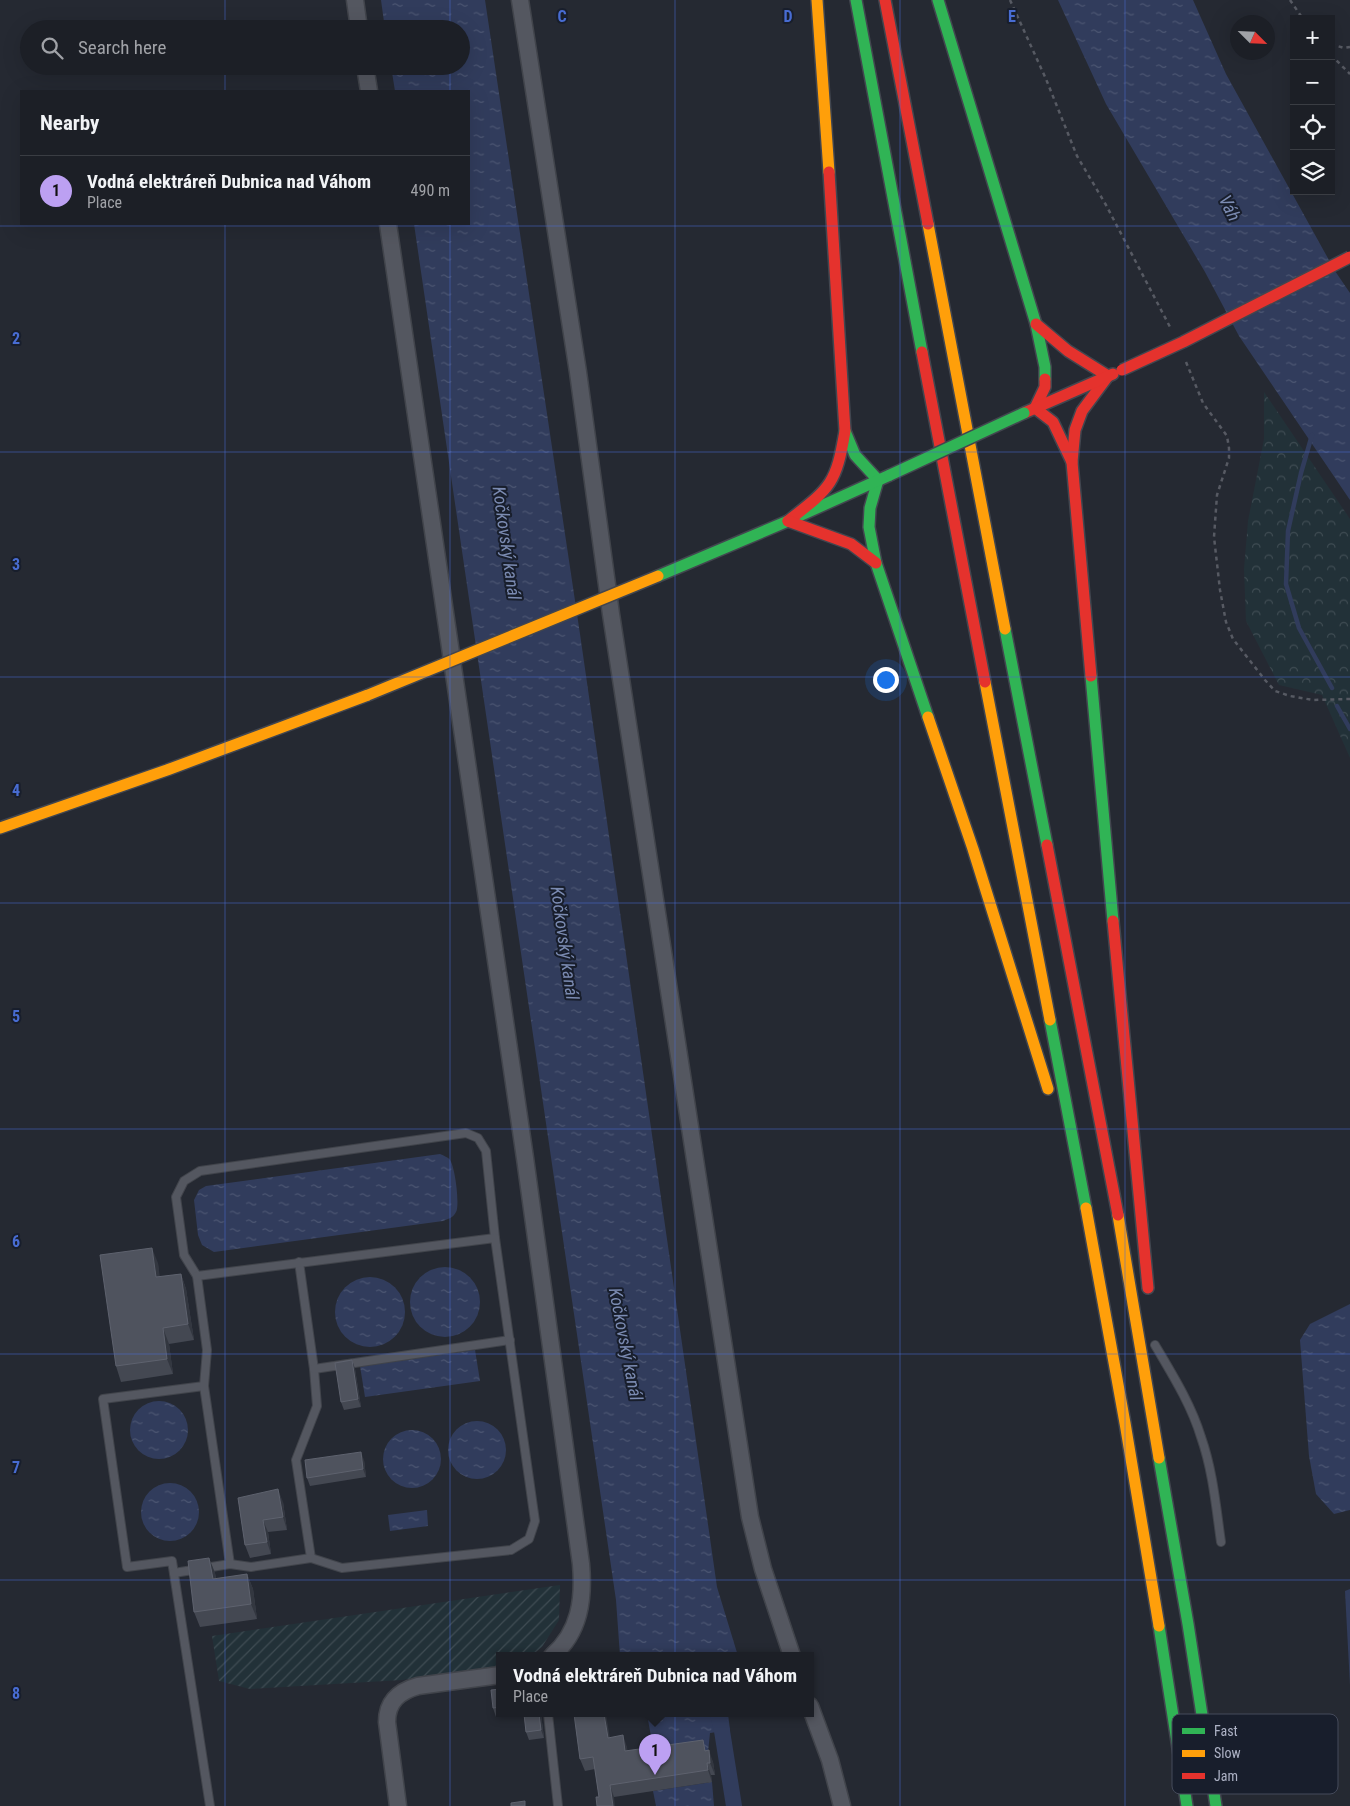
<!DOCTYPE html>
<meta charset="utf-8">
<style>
:root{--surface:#1c1f26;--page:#25272e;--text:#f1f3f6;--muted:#a0a2a7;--line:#3a3d43;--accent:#bca0f2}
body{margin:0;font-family:"Roboto Condensed",sans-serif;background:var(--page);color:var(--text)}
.controls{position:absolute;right:15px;top:15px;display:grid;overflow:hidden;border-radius:0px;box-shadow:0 5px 20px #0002}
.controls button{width:45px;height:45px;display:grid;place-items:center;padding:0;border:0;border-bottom:1px solid var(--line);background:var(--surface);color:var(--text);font:25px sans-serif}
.compass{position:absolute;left:1230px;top:15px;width:45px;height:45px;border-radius:50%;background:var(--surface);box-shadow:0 5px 20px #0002;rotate:114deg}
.you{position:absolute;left:885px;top:679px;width:18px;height:18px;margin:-12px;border:4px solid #fff;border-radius:50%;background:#1a73e8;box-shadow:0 0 0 8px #1a73e833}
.badge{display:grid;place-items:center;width:32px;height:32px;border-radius:50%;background:var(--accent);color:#111;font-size:16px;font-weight:700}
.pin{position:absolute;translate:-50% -41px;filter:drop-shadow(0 1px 2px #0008)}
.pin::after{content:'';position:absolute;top:26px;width:18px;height:15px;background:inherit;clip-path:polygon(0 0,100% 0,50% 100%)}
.popup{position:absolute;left:496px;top:1652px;width:318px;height:65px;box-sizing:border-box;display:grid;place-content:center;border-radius:0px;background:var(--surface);filter:drop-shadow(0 1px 4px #0005);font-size:16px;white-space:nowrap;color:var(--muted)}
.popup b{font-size:19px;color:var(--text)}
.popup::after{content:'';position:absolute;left:50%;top:100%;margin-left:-10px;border:10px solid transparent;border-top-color:var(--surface)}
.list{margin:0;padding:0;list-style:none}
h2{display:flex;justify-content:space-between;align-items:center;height:65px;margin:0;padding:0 20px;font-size:21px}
h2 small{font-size:16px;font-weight:400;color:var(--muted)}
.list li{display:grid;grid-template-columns:32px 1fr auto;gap:15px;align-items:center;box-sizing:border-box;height:70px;padding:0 20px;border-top:1px solid var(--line)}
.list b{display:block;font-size:19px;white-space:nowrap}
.list p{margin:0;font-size:16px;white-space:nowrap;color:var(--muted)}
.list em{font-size:16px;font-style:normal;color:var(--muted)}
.icon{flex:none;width:28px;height:28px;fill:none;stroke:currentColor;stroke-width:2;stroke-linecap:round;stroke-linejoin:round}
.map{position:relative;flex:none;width:1350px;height:1806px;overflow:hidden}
.search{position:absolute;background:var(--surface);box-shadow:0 5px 20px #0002;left:20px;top:20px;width:450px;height:55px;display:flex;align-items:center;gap:12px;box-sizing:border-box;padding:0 18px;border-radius:28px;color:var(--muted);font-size:19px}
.panel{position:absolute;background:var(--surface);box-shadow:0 5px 20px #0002;left:20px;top:90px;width:450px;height:135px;border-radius:0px}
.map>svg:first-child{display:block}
.forest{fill:url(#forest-crowns)}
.garden{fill:url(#garden-furrows)}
.water{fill:url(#water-ripples)}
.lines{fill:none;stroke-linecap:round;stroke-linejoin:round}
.stream{stroke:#313c5c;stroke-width:4.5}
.canal{stroke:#313c5c;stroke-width:16}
.lane-casing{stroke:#41444b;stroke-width:10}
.street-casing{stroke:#41444b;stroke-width:19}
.fast-casing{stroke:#42464f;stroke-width:14}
.slow-casing{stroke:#42464f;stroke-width:14}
.jam-casing{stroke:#42464f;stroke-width:14}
.path{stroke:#575a63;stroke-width:2.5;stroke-dasharray:4 4;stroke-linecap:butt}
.lane{stroke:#545760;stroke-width:8}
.street{stroke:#545760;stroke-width:16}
.fast{stroke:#30b455;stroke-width:11}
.slow{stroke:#ff9f0a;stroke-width:11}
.jam{stroke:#e5322d;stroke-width:11}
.fast-bridge-casing{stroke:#42464f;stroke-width:14;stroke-linecap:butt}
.slow-bridge-casing{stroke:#42464f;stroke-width:14;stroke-linecap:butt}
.jam-bridge-casing{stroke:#42464f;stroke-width:14;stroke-linecap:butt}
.fast-bridge{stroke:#30b455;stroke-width:11}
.slow-bridge{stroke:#ff9f0a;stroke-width:11}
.jam-bridge{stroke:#e5322d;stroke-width:11}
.wall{fill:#444852}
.shaded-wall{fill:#333740}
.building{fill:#4f535e;stroke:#5e626e}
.grid{fill:none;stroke:#486cd2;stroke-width:1;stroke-opacity:0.55}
.labels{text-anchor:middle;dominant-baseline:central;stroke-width:4;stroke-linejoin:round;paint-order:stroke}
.water-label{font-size:18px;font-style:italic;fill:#7b8bb2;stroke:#181e2c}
.key{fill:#181e2c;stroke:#454a5a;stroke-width:1}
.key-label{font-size:14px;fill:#adb2c5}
.grid-label{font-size:16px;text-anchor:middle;font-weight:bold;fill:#486cd2;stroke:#181e2c;stroke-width:4;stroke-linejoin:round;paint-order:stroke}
</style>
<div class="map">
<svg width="1350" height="1806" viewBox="0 0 1350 1806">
<defs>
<pattern id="forest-crowns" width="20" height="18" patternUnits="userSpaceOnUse" patternTransform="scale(1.25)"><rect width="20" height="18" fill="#223138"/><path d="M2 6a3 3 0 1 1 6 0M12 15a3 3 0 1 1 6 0" fill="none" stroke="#3f4c53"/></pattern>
<pattern id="garden-furrows" width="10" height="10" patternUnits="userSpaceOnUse" patternTransform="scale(1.25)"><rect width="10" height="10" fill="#223138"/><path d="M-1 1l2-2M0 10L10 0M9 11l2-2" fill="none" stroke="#3f4c53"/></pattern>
<pattern id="water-ripples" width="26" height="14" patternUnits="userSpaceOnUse" patternTransform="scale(1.25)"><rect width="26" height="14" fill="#313c5c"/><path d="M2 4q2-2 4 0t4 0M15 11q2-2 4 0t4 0" fill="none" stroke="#4c5672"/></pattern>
</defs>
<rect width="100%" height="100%" fill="#252932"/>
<path class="forest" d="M1264 392 1350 519V758L1322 695 1279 685 1246 621 1244 569 1248 521 1264 439Z"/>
<path class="garden" d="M560 1585 559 1620 542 1647 531 1656H500V1667L402 1680 250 1689 219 1681 212 1636Z"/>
<g class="water">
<path d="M381 0H485L580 634 717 1587 738 1656H620L616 1600 414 224H469V91H395L391 66H461V29H385Z"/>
<path d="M1058 0H1193L1226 74 1335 271 1350 293V500L1239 336 1205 272 1106 104Z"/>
<path d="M440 1154C444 1156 448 1157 450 1160 455 1167 460 1205 456 1212 453 1218 448 1219 443 1221L214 1252 202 1245 198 1235 194 1200 199 1190 206 1186Z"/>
<circle cx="445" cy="1302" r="35"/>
<circle cx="370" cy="1312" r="35"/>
<path d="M1350 1304V1510L1334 1514 1316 1494 1309 1456 1300 1340 1310 1324Z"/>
<path d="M475 1350 480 1381 365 1397 360 1366Z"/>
<circle cx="159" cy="1430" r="29"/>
<circle cx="477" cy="1450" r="29"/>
<circle cx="412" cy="1459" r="29"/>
<circle cx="170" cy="1512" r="29"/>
<path d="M427 1510 428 1526 390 1531 388 1515Z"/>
<path d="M1350 1589V1685L1345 1591Z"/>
<path d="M647 1714H728L730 1730 710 1733 708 1752 655 1759Z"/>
<path d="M712 1782 714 1806H656L653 1791Z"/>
</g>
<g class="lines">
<g class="stream">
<path d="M1312 435 1301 473 1288 531 1286 584 1299 628 1332 688"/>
<path d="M1337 706 1350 729"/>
</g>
<path class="canal" d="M718 1714 722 1731 734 1806"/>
<defs>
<g id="lane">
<path d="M299 1262 314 1369 317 1406 296 1460 311 1558"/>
<path d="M1155 1345C1172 1374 1191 1404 1201 1437 1213 1471 1216 1507 1221 1542"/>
<path d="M314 1369 510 1340"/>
<path d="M204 1386 103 1399 127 1567 172 1561 210 1806"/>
<path d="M230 1564 204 1386 207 1350 197 1276 184 1255 176 1197 184 1181 200 1171 466 1133 478 1138 486 1151 495 1238"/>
<path d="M174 1573 230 1564 251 1567 311 1558 342 1568 511 1550 529 1539 535 1521 495 1238 197 1276"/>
<path d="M548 1714 558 1806"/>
</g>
<g id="street">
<path d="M355 0 359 29"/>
<path d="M520 0 578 372 611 614 750 1517 763 1569 792 1656"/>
<path d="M365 66 369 91"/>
<path d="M388 224 525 1158 581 1564C584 1599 580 1632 552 1656"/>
<path d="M810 1706 830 1760 842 1806"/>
<path d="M398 1806 387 1722C387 1701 400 1691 418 1686L500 1675"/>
</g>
<g id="fast">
<path d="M856 0 922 352"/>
<path d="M938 0 1036 324 1045 367V379"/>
<path d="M845 431 855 455 878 480 870 508 869 527 876 563 928 717"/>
<path d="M658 576 788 521 890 475"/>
<path d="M1005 629 1047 845"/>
<path d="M1091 676 1113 921"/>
<path d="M1050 1020 1086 1208"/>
<path d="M1159 1458 1188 1624 1216 1806"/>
<path d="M1159 1626 1187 1806"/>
</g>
<g id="slow">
<path d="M817 0 829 172"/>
<path d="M928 224 1005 629"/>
<path d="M985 682 1050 1020"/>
<path d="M928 717 973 849 1048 1089"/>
<path d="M0 828 167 770 368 695"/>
<path d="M1086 1208 1125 1423 1159 1626"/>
<path d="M1118 1215 1159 1458"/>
</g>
<g id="jam">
<path d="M885 0 928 224"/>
<path d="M1036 324 1068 351 1108 376 1082 411 1075 430 1072 462 1091 676"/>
<path d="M922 352 985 682"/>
<path d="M1045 379V387L1035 408 1053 422 1072 462"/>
<path d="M1024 413 1113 374"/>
<path d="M788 521C830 488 836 485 845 431L829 172"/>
<path d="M788 521 851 544 876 563"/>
<path d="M1047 845 1118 1215"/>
<path d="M1113 921 1148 1288"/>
</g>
</defs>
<use href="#lane" class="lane-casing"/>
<use href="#street" class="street-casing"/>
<use href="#fast" class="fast-casing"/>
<use href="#slow" class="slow-casing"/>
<use href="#jam" class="jam-casing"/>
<g class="path">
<path d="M1010 0 1046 79 1077 156 1106 205 1170 327"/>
<path d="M1290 0 1303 19"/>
<path d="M1331 44 1344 48 1350 47"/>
<path d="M1331 55 1350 74"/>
<path d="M1186 362 1203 403 1227 436 1229 448V458L1217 495 1214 537 1220 590 1226 622 1233 639 1265 680 1275 691 1290 696 1313 700 1350 699"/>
</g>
<use href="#lane" class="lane"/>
<use href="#street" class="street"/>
<use href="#fast" class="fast"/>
<use href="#slow" class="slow"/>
<use href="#jam" class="jam"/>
<defs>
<path id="fast-bridge" d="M890 475 1024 413"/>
<path id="slow-bridge" d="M368 695 658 576"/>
<path id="jam-bridge" d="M1122 370 1183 342 1350 257"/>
</defs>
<use href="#fast-bridge" class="fast-bridge-casing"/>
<use href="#slow-bridge" class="slow-bridge-casing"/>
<use href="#jam-bridge" class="jam-bridge-casing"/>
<use href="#fast-bridge" class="fast-bridge"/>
<use href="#slow-bridge" class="slow-bridge"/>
<use href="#jam-bridge" class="jam-bridge"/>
</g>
<g class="wall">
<path d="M158 1263 159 1277 181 1274 186 1289 194 1340 169 1344 173 1374 121 1382 116 1366Z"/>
<path d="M352 1360 355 1369 361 1407 344 1410 341 1402Z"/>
<path d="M364 1460 366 1477 310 1486 307 1478Z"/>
<path d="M238 1498 283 1502 287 1530 268 1532 271 1554 250 1558 245 1545Z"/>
<path d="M209 1558 215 1573 216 1579 247 1574 253 1589 257 1619 200 1627 194 1612Z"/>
<path d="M500 1689V1714H516L496 1717 493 1708Z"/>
<path d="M524 1714H541L544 1738 529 1740 526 1732Z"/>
<path d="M610 1737 627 1747V1750H707L713 1762 715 1775H711L712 1782 614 1797H599L595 1769 585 1771 580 1759Z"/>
</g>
<g class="shaded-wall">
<path d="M152 1248 158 1263 162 1293 156 1277Z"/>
<path d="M181 1274 186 1289 194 1340 188 1324Z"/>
<path d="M163 1328 169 1344 173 1374 167 1359Z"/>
<path d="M352 1360 355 1369 361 1407 358 1399Z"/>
<path d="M361 1452 364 1460 366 1477 363 1469Z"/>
<path d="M278 1489 283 1502 287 1530 283 1517Z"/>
<path d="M263 1520 268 1532 271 1554 267 1542Z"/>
<path d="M209 1558 215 1573 218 1594 213 1579Z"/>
<path d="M247 1574 253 1589 257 1619 251 1604Z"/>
<path d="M539 1714H541L544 1738 541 1730Z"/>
<path d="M604 1714H606L612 1750 608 1738Z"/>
<path d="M623 1735 627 1747 629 1763 625 1751Z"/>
<path d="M709 1750 713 1762 715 1775 710 1763Z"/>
<path d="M707 1763 711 1775 712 1782 708 1770Z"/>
<path d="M610 1785 614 1797 615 1806H613Z"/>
</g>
<g class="building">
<path d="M152 1248 156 1277 181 1274 188 1324 163 1328 167 1359 116 1366 100 1255Z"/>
<path d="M352 1360 358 1399 341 1402 335 1363Z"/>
<path d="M361 1452 363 1469 307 1478 305 1460Z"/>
<path d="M278 1489 283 1517 263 1520 267 1542 245 1545 238 1498Z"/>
<path d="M209 1558 213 1579 247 1574 251 1604 194 1612 188 1561Z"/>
<path d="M500 1689V1707L493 1708 491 1690Z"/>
<path d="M524 1714H539L541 1730 526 1732Z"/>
<path d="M574 1714H604L608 1738 623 1735 625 1751 703 1740 705 1751 709 1750 710 1763H707L708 1770 610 1785 613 1806H597L596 1797H599L593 1757 580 1759Z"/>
<path d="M525 1801V1806H511V1803Z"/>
</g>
<path class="grid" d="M225 0V29M450 0V29M675 0V1806M900 0V1806M1125 0V1806M225 66V91M450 66V91M225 224V1806M450 224V1806M0 226H1350M0 452H1350M0 677H1350M0 903H1350M0 1129H1350M0 1354H1350M0 1580H1350"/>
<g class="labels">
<g class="water-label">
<text transform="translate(1230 208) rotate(64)">Váh</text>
<text transform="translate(507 543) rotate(82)">Kočkovský kanál</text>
<text transform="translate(565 943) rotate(82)">Kočkovský kanál</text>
<text transform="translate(626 1344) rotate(79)">Kočkovský kanál</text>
</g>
</g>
<rect x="1172" y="1714" width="166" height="80" rx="8" class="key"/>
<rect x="1182" y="1728" width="23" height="6" fill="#30b455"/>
<rect x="1182" y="1750" width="23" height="7" fill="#ff9f0a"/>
<rect x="1182" y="1773" width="23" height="6" fill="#e5322d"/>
<g class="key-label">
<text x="1214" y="1736">Fast</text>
<text x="1214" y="1758">Slow</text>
<text x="1214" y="1781">Jam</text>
</g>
<g class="grid-label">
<text x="562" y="22">C</text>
<text x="788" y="22">D</text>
<text x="1012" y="22">E</text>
<text x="16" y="344">2</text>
<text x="16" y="570">3</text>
<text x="16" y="796">4</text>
<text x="16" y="1022">5</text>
<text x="16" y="1247">6</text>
<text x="16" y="1473">7</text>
<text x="16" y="1699">8</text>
</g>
</svg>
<div class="controls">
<button>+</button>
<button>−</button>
<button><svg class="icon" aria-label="locate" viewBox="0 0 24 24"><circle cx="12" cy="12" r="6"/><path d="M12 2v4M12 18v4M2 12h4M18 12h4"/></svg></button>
<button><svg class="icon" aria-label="layers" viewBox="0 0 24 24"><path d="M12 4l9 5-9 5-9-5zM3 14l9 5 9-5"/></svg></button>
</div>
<svg class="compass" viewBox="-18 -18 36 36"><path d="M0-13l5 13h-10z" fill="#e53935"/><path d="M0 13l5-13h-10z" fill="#a0a2a7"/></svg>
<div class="you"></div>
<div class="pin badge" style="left:655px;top:1775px">1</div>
<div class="popup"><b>Vodná elektráreň Dubnica nad Váhom</b>Place</div>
<div class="search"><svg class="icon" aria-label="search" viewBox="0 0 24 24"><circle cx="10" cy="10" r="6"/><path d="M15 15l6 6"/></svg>Search here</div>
<section class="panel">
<h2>Nearby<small></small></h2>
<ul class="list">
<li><span class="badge">1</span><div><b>Vodná elektráreň Dubnica nad Váhom</b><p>Place</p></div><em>490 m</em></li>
</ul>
</section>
</div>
